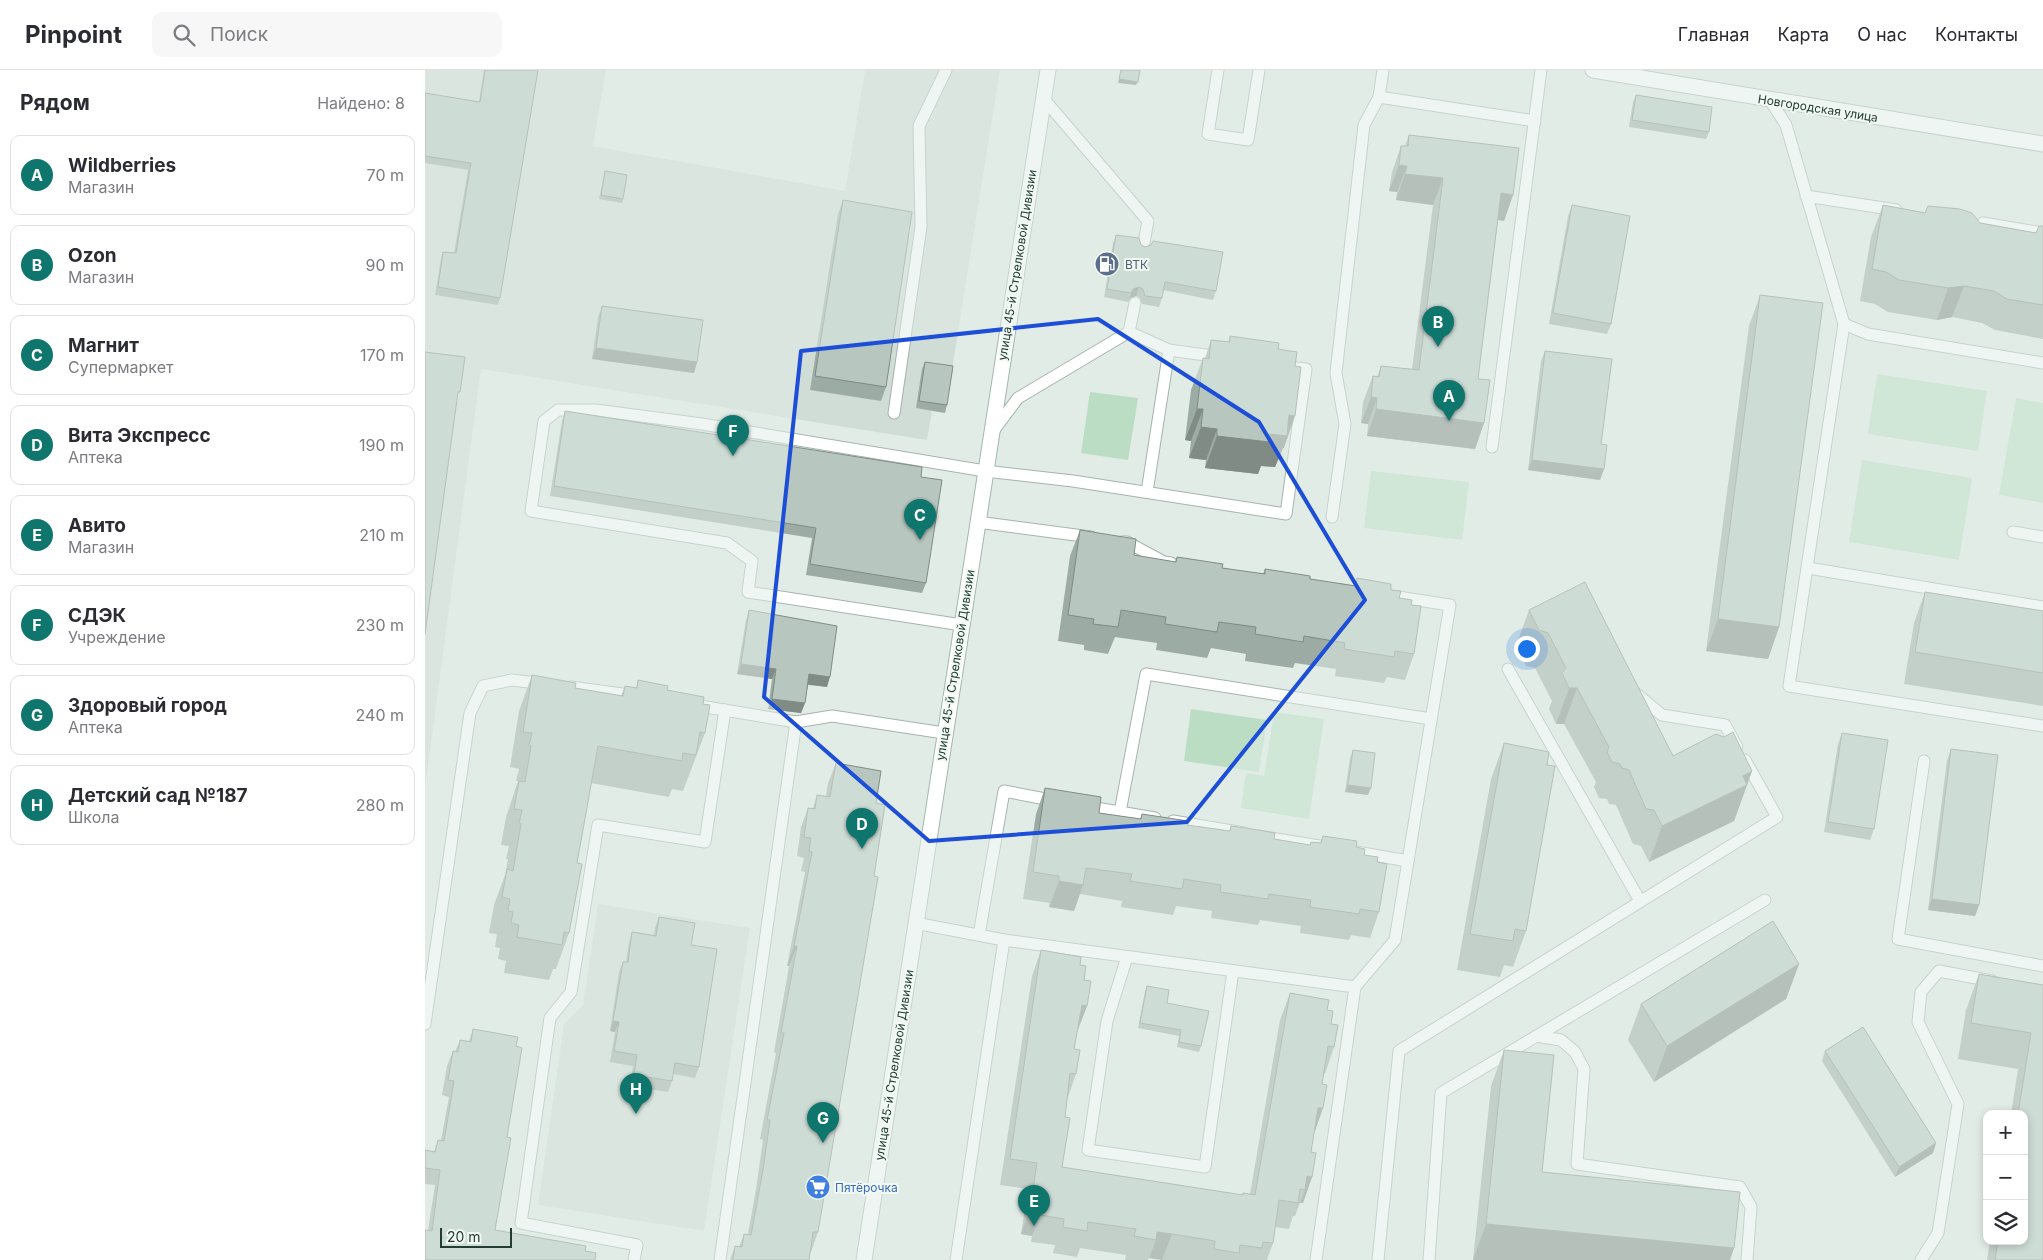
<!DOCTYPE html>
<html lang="ru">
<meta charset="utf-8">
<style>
:root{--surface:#fff;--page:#f7f7f7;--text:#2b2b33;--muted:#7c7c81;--line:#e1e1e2;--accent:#0f766e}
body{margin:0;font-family:Inter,sans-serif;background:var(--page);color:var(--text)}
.controls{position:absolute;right:15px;bottom:15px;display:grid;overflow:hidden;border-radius:10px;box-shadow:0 2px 8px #0003}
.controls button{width:45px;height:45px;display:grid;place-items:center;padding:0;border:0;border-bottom:1px solid var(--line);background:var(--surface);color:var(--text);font:25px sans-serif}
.scale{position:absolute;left:15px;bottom:12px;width:72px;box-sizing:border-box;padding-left:5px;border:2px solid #223d35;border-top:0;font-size:14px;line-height:18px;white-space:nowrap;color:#223d35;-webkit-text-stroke:4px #f2f9f5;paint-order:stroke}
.you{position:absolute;left:1101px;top:578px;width:18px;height:18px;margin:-12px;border:4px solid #fff;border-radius:50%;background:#1a73e8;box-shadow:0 0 0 8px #1a73e833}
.badge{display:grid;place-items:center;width:32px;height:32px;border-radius:50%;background:var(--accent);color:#fff;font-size:16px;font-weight:700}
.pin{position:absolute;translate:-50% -41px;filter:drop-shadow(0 1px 2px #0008)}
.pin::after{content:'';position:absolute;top:26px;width:18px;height:15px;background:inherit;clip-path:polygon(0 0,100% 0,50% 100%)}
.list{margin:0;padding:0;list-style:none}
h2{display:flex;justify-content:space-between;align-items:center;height:65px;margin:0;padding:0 20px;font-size:21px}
h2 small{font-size:16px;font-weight:400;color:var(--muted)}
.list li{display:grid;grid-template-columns:32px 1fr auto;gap:15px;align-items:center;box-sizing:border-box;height:80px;margin:0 10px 10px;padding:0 10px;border:1px solid var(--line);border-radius:10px}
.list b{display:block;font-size:19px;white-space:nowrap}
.list p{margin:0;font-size:16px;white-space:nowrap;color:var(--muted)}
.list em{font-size:16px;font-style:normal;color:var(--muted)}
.icon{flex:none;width:28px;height:28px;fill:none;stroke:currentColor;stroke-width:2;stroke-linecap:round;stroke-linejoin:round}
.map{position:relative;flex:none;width:1618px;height:1190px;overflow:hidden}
header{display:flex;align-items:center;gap:30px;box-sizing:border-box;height:70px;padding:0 25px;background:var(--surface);border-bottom:1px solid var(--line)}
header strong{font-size:24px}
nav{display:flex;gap:28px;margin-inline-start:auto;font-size:18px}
.search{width:350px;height:45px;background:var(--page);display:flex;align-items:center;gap:12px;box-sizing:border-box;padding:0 18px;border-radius:10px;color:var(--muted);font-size:19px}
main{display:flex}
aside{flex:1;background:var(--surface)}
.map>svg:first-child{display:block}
.built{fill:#d0dcd6}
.green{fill:#bbddc3}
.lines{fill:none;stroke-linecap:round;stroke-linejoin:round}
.lane-casing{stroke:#a5b4ae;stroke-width:13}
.street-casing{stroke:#a5b4ae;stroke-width:17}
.secondary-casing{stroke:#a0b8af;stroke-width:17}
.lane{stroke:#fff;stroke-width:11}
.street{stroke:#fff;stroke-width:15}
.secondary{stroke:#fff;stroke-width:15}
.wall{fill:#9daba5}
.shaded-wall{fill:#808b86}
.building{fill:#b7c7c0;stroke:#808b86}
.marked{fill:none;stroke:#1d4ed8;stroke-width:4;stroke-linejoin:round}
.labels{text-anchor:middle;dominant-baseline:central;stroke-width:4;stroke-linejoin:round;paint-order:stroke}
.street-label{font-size:12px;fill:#223d35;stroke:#f2f9f5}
.service-label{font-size:12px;fill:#4e5e75;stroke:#f2f9f5;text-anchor:start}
.shop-label{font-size:12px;fill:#366cbe;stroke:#f2f9f5;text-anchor:start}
</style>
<header>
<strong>Pinpoint</strong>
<div class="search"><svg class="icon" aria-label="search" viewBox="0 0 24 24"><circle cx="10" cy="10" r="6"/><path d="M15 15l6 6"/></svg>Поиск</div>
<nav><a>Главная</a><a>Карта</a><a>О нас</a><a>Контакты</a></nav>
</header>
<main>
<aside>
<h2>Рядом<small>Найдено: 8</small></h2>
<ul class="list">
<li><span class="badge">A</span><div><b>Wildberries</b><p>Магазин</p></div><em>70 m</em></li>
<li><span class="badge">B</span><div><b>Ozon</b><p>Магазин</p></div><em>90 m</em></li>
<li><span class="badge">C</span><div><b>Магнит</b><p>Супермаркет</p></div><em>170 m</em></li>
<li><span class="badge">D</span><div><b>Вита Экспресс</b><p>Аптека</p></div><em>190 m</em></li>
<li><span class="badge">E</span><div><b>Авито</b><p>Магазин</p></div><em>210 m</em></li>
<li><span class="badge">F</span><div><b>СДЭК</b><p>Учреждение</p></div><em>230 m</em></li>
<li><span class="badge">G</span><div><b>Здоровый город</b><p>Аптека</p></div><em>240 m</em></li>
<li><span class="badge">H</span><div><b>Детский сад №187</b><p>Школа</p></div><em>280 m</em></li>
</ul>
</aside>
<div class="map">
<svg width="1618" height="1190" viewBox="0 0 1618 1190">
<rect width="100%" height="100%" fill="#e2ece7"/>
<g class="built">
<path d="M0 0H181L168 76 420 121 440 0H575L520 343 507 341 502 370 56 299 0 719Z"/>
<path d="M173 834 325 858 279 1161 113 1135 139 954 158 935Z"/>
</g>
<g class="green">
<path d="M1452 304 1562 321 1553 381 1443 364Z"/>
<path d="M665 322 713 328 703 390 656 383Z"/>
<path d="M1591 328 1618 333V433L1574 425Z"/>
<path d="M1437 390 1547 408 1534 490 1424 472Z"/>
<path d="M946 401 1044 412 1037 470 939 458Z"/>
<path d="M766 639 842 650 834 702 759 691Z"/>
<path d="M849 642 899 649 884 749 816 738 821 703 839 706Z"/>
</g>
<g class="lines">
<defs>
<g id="lane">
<path d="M793 0 783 64 823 70 834 0"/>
<path d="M958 0 954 27 1110 51"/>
<path d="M618 28 723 151 718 178"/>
<path d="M1345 30 1361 55 1419 254 1364 616 1618 656"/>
<path d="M1381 126 1471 140"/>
<path d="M1558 153 1618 163"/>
<path d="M1419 254 1443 264 1618 293"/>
<path d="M704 262 744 280 795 287"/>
<path d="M469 343 496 157 494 56 521 0"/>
<path d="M569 360 593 328 704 262 710 233"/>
<path d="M1067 377 1116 0"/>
<path d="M722 422 744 280"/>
<path d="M907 447 920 354 911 303 939 55 954 27"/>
<path d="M552 452 666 467"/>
<path d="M1588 462 1618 467"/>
<path d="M697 472H702L739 492 746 493"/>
<path d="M1383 498 1618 537"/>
<path d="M960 525 1025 535 983 791"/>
<path d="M537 555 323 522 327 491 302 473 106 441 119 351 133 340H171L277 354 560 401 648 411 861 444 881 299 860 297"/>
<path d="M1083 599 1215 831"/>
<path d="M146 617 212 626"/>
<path d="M1208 621 1237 645 1300 655 1312 677"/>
<path d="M269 635 371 652 407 646 519 663"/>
<path d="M1499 691 1473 869 1618 896"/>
<path d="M659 736 730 748"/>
<path d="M695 742 721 604 1006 649"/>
<path d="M748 751 819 763"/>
<path d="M834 766 900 777"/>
<path d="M926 781 983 791 970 870 930 917"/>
<path d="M490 853 579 870 930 917 891 1190"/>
<path d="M554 865 579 721 631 731"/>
<path d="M702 887 682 951 663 1080 780 1097 808 901"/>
<path d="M0 954 45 643 58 616 87 610 120 614"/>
<path d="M1111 966 1136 970 1150 982 1159 999 1152 1094 1315 1117 1326 1137 1322 1190"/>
<path d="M209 1190 212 1175 96 1153 125 948 146 922 173 755 280 772 300 640"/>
<path d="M295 1190 371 652"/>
<path d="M531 1190 579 870"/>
<path d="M953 1190 974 981 1352 747 1320 690"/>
<path d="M1004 1190 1016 1023 1340 830"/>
<path d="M1496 1190 1513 1163 1533 1034 1493 952 1496 922 1514 901 1567 911"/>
</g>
<path id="street" d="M1168 0 1618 74"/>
<path id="secondary" d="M439 1190 623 0"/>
</defs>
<use href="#lane" class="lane-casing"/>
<use href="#street" class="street-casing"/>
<use href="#secondary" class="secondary-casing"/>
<use href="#lane" class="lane"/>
<use href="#street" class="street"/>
<use href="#secondary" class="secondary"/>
</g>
<g class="wall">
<path d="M59 0H113L75 228 73 235 10 225 16 189 18 182 29 183 43 100 0 93V23L54 32Z"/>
<path d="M1211 25 1284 62 1281 69 1204 57 1208 32Z"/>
<path d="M984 65 1088 125 1079 151 1073 150 1053 309 1059 353 1050 379 942 366 943 354 936 353 938 332 948 306 952 307 956 296 987 299 1008 135 971 130 972 122 964 121 967 102 976 76H980Z"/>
<path d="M180 101 198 129 197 133 174 129Z"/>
<path d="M418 130 461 317 456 331 385 320 413 144Z"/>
<path d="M1147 135 1186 254 1182 264 1124 254 1143 146Z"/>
<path d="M1458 135 1611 163 1618 156V269L1570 260 1557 253 1527 247 1512 250 1463 242 1450 234 1435 231 1446 167Z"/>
<path d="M691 165 716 175 791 221 788 230 738 220 737 228 734 237 717 234 715 228 711 226 705 228 703 232 679 227 688 173Z"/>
<path d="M1335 225 1354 557 1343 589 1281 581 1324 256Z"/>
<path d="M177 236 272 292 269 303 167 289 173 247Z"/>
<path d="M805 266 853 279 859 378H858L850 397 836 396 833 404 780 398 781 390 764 388 766 371 760 370 766 320 778 288H780L786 270 803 272Z"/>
<path d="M1120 281 1176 374 1179 399 1175 410 1103 400 1116 291Z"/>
<path d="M500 292 522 335 520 343 491 338 497 299Z"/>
<path d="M140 341 496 407 501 513 497 523 381 505 387 468 125 426 137 351Z"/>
<path d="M655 460 709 485 750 492 752 487 797 498 838 504 840 499 885 509 930 516 932 508 966 520 974 528 986 535 989 584 980 610 962 607 959 613 910 606 911 599 870 593 868 598 820 591 821 584 786 578 782 588 731 580 732 573 690 567 683 584 659 580V575L633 571 645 486Z"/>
<path d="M1500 522 1618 541V636L1479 614 1489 553Z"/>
<path d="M324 540 402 617 383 615 380 633 376 643 343 639 347 609 312 604 321 550Z"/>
<path d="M1104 540 1248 686 1327 701 1309 751 1224 792 1216 776 1208 774 1191 735 1184 734 1182 729 1174 728 1169 717 1171 712 1139 654H1131L1124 639 1127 631 1110 598 1101 596 1091 576Z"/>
<path d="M107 605 150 618 196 626 200 616 211 618 213 610 242 620 278 634 280 663 258 721 247 719 244 727 166 713 152 793 144 863 131 899H128L124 910 79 903 81 891 73 889 75 878 70 877 72 864 64 863 69 835 80 805 83 789H81L84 776 76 775 81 747 93 711H91L94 699 85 697 94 641Z"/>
<path d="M1417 663 1449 759 1445 770 1399 762 1413 674Z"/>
<path d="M1079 673 1122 695 1101 861 1088 897 1079 895 1075 907 1032 900 1066 709Z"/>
<path d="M1526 679 1554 835 1550 846 1503 840 1522 690Z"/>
<path d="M928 680 943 725 920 722 925 688Z"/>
<path d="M411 693 451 733 393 1162 386 1182H385L384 1190H305L310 1176 314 1177 319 1164H323L331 1119 338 1070 335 1069 351 983 349 982 364 896H362L380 802 376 801 379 788 372 786 376 757 383 738H388L392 725 401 726 403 713Z"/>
<path d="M620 718 674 743 715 749 717 744 762 755 804 761 806 756 849 769 884 775 886 772 895 773 898 766 931 777 939 785 952 792 954 842 945 868 926 865 924 870 875 863 876 856 835 850 833 855 786 848 787 841 751 836 748 845 696 837 697 831 655 824 649 841 624 837 625 833 598 829 611 744Z"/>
<path d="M234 847 266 875 274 997 270 1008 248 1004 247 1011 243 1022 205 1016 208 996 185 992 190 962 185 961 194 902 198 892H201L204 872 207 862 229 865 230 858Z"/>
<path d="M616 880 655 895 659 910 662 936 652 962 649 979 651 1004 642 1030 640 1047 637 1097 817 1125 818 1123 825 1124 855 950 865 923 902 940 906 954 909 977 900 1004 899 1003 897 1014 898 1038 889 1063 886 1082 887 1107 878 1133H875L870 1146H868L864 1159 850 1157 848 1173 842 1190H737L724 1188 723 1190H700L701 1185 655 1178 652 1187 628 1183 630 1175 606 1172 607 1166 596 1164 603 1119 575 1115 607 906Z"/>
<path d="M1374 894 1361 929 1229 1012 1203 970 1216 934Z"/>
<path d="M1554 904 1618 915V1190H1562L1565 1171H1599V1044H1586L1593 999 1533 989 1541 940Z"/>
<path d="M722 916 742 933 776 976 774 982 752 977 754 966 713 958 720 921Z"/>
<path d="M48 959 91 976 82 1067 70 1160 161 1176 3 1160 10 1115 0 1114V1080L9 1082 13 1070H16L24 1027 17 1025 22 996 28 981 30 982 35 970 44 971Z"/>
<path d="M1079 980 1117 1102 1309 1178 1305 1190H1048L1066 1016Z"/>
<path d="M1400 981 1511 1073 1508 1083 1470 1107 1397 991Z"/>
</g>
<g class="shaded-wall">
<path d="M694 9 713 12 711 15 693 13Z"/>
<path d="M974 95 982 96 972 122 964 121Z"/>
<path d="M980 104 1018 108 1008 135 971 130Z"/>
<path d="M1076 123 1088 125 1079 151 1067 149Z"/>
<path d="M1539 216 1527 247 1512 250 1523 218Z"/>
<path d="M714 217 711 226 705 228 703 232 708 219Z"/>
<path d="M171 278 272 292 269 303 167 289Z"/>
<path d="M946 327 952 328 943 354 936 353Z"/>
<path d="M772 339H778L766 371 760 370Z"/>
<path d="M951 339 1059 353 1050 379 942 366Z"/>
<path d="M864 345 870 346 859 378H858L850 397 836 396 833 404 780 398 792 366 845 364Z"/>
<path d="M776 357 792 359 781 390 764 388Z"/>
<path d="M1107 390 1179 399 1175 410 1103 400Z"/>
<path d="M1293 549 1354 557 1343 589 1281 581Z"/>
<path d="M316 594 351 599 347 609 312 604Z"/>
<path d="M384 604 405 607 402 617 381 614Z"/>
<path d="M1144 618H1152L1139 654H1131Z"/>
<path d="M347 629 380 633 376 643 343 639Z"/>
<path d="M1327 701 1309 751 1224 792 1237 756 1318 706Z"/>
<path d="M923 715 946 718 943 725 920 722Z"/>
<path d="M634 811 658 815 649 841 624 837Z"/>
<path d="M1507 829 1554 835 1550 846 1503 840Z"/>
<path d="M369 876H372L364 896H362Z"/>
<path d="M1374 894 1361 929 1229 1012 1242 976Z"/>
<path d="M657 935 662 936 652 962 647 961Z"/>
<path d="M188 951 194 952 190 962 185 961Z"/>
<path d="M893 1038H898L889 1064Z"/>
<path d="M1511 1073 1508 1083 1470 1107 1474 1097Z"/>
<path d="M882 1106 887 1107 878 1133H875L880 1120Z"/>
<path d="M605 1138 617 1140 607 1166 596 1164Z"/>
<path d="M1061 1154 1309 1178 1305 1190H1048Z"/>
<path d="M732 1162 747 1164 737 1190 724 1188 731 1170Z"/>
</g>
<g class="building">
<path d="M60 0H113L75 228 13 217 18 182 31 183 46 93 0 86V23L55 32Z"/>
<path d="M696 0H715L713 12 694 9Z"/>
<path d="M1211 25 1287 37 1284 62 1207 50Z"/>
<path d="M984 65 1094 78 1088 125 1076 123 1053 309 1065 310 1059 353 951 339 952 328 946 327 948 306 954 307 956 296 994 300 1018 108 980 104 982 96 974 95 976 76H983Z"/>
<path d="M180 101 202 105 198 129 176 125Z"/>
<path d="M418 130 487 142 461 317 390 306Z"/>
<path d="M1147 135 1205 146 1186 254 1128 243Z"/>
<path d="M1458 135 1500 143 1503 136 1535 139 1547 143 1555 153 1611 163 1614 156H1618V235L1582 229 1569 221 1539 216 1523 218 1474 210 1461 202 1447 199Z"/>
<path d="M691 165 714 168 716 175 720 177 726 175 728 171 798 182 791 221 740 212 737 228 720 226 718 219 714 217 708 219 706 223 682 219Z"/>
<path d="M1335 225 1398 233 1354 557 1293 549Z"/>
<path d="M177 236 278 250 272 292 171 278Z"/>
<path d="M805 266 854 273 853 279 872 282 870 296 876 297 870 346 864 345 862 366 845 364 844 372 792 366V359L776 357 778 339H772L778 288 784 289 786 270 805 272Z"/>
<path d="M1120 281 1187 289 1176 374 1182 375 1179 399 1107 390Z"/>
<path d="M0 282 40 287 35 322H33L0 564Z"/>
<path d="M500 292 528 296 522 335 494 331Z"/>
<path d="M140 341 497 397 496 407 517 410 501 513 385 494 391 458 129 416Z"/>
<path d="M655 460 711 469 709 485 751 492 752 487 798 494 797 498 840 504V499L885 506V509L931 516 932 508 966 514V520L976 521 974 528 987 530 986 535 996 536 989 584 970 581 969 587 919 579 920 573 879 566 878 572 830 564 831 557 794 552 792 562 740 554 741 547 696 540 693 557 668 554 669 549 643 545Z"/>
<path d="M1160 512 1248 686 1291 664 1299 667 1308 662 1327 701 1318 706 1322 715 1237 756 1229 740 1221 739 1204 700 1197 698 1195 694 1187 692 1182 682 1184 677 1152 618H1144L1137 603 1141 598 1123 563 1114 560 1104 540Z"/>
<path d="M1500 522 1618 541V603L1490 582Z"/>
<path d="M324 540 412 556 405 607 384 604 380 633 347 629 351 599 316 594Z"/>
<path d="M107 605 151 613 150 618 198 626 200 616 212 618 213 610 243 616 242 620 279 627 278 634 285 635 280 663 275 662 271 685 258 683 257 691 173 676 152 793 157 794 144 863 139 862 137 875 92 867 94 855 86 853 88 842 83 841 85 829 77 827 82 799 88 801 96 754 94 753 97 740 89 739 94 711 100 712 106 676 104 675 107 663 98 662Z"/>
<path d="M1417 663 1463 670 1449 759 1403 752Z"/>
<path d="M1079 673 1124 682 1122 695 1130 696 1101 861 1090 859 1088 871 1045 864Z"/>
<path d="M1526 679 1573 685 1554 835 1507 829Z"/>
<path d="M928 680 950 683 946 718 923 715Z"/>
<path d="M411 693 456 701 451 733 460 735 449 806 453 807 393 1162H388L384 1190H308L310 1176 317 1177 319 1164 326 1165 338 1100 345 1050H342L359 963H356L372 876H369L387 782 384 781 386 768 379 767 383 738 390 739 392 725 405 727Z"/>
<path d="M620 718 676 727 674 743 716 749 717 744 763 751 762 755 805 761 806 756 827 759 850 763 849 769 885 775 886 772 896 773 898 766 932 771 931 777 940 779 939 785 953 787 952 792 962 794 954 842 935 839 934 844 885 837 886 830 844 824 843 829 795 822 796 815 759 809 757 819 705 811 707 804 661 798 658 815 634 811V806L608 802Z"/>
<path d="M234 847 270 853 266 875 292 879 274 997 250 993 247 1011 209 1005 212 985 189 981 194 952 188 951 198 892H203L207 862 231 866Z"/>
<path d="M1348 851 1374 894 1242 976 1216 934Z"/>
<path d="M616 880 656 887 655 895 661 896 659 910 666 911 662 936 657 935 649 979 655 980 651 1004 645 1003 640 1047 645 1048 637 1097 818 1125V1123L830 1125 865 923 904 930 902 940 908 941 906 954 913 955 909 977 903 976 897 1014 902 1015 898 1038H893L886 1082 891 1083 887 1107 882 1106 880 1120 875 1119 873 1133 854 1130 848 1173 838 1172 837 1178 815 1175 814 1183 789 1179 790 1171 747 1164 732 1162 731 1170 709 1166 711 1159 663 1152 662 1161 638 1157 639 1149 616 1145 617 1140 605 1138 612 1093 585 1089Z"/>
<path d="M1554 904 1618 915V1190H1570L1573 1171H1599V1044H1593L1606 963 1546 953Z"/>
<path d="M722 916 744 920 742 933 784 941 776 976 754 972 756 960 715 953Z"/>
<path d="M1438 957 1511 1073 1474 1097 1400 981Z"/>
<path d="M48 959 93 967 91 976 97 978 82 1067 86 1068 70 1160 161 1176 160 1181 171 1183 170 1190H0V1160L7 1161 15 1100 0 1098V1080L10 1082 13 1070 19 1071 29 1011 23 1010 28 981 33 982 35 970 46 972Z"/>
<path d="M1079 980 1129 985 1117 1102 1315 1122 1309 1178 1061 1154Z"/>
</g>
<path d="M0 0H1618V1190H0ZM673 249 834 352 940 530 762 752 504 771 339 627 376 281Z" fill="#e2ece7" fill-opacity=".55" fill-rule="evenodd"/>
<path class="marked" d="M673 249 834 352 940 530 762 752 504 771 339 627 376 281Z"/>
<defs>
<symbol id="fuel-disc" viewBox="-11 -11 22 22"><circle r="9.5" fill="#5c6f8a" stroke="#f2f9f5"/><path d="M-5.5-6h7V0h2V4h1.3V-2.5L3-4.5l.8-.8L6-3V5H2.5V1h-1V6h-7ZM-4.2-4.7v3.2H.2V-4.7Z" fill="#fff"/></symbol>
<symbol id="supermarket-disc" viewBox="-11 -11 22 22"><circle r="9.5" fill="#3f7fe0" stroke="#f2f9f5"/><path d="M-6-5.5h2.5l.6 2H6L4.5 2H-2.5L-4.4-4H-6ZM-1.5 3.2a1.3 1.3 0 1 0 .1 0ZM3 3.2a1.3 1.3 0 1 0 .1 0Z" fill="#fff"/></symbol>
</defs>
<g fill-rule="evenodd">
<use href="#fuel-disc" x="668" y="180" width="28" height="28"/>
<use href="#supermarket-disc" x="379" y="1103" width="28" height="28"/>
</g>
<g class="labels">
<g class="street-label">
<text transform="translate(1393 38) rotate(9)">Новгородская улица</text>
<text transform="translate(592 195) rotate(-81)">улица 45-й Стрелковой Дивизии</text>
<text transform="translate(530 595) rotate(-81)">улица 45-й Стрелковой Дивизии</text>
<text transform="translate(469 995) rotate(-81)">улица 45-й Стрелковой Дивизии</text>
</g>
<g class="service-label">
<text x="700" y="194">ВТК</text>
</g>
<g class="shop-label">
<text x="410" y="1117">Пятёрочка</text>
</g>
</g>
</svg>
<div class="controls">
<button>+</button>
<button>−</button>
<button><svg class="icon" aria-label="layers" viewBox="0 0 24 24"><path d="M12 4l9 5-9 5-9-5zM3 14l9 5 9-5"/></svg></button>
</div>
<div class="scale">20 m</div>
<div class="you"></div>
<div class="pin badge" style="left:1024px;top:351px">A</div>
<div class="pin badge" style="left:1013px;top:277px">B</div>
<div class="pin badge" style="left:495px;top:470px">C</div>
<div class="pin badge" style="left:437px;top:779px">D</div>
<div class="pin badge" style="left:609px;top:1156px">E</div>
<div class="pin badge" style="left:308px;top:386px">F</div>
<div class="pin badge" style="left:398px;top:1073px">G</div>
<div class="pin badge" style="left:211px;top:1044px">H</div>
</div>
</main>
